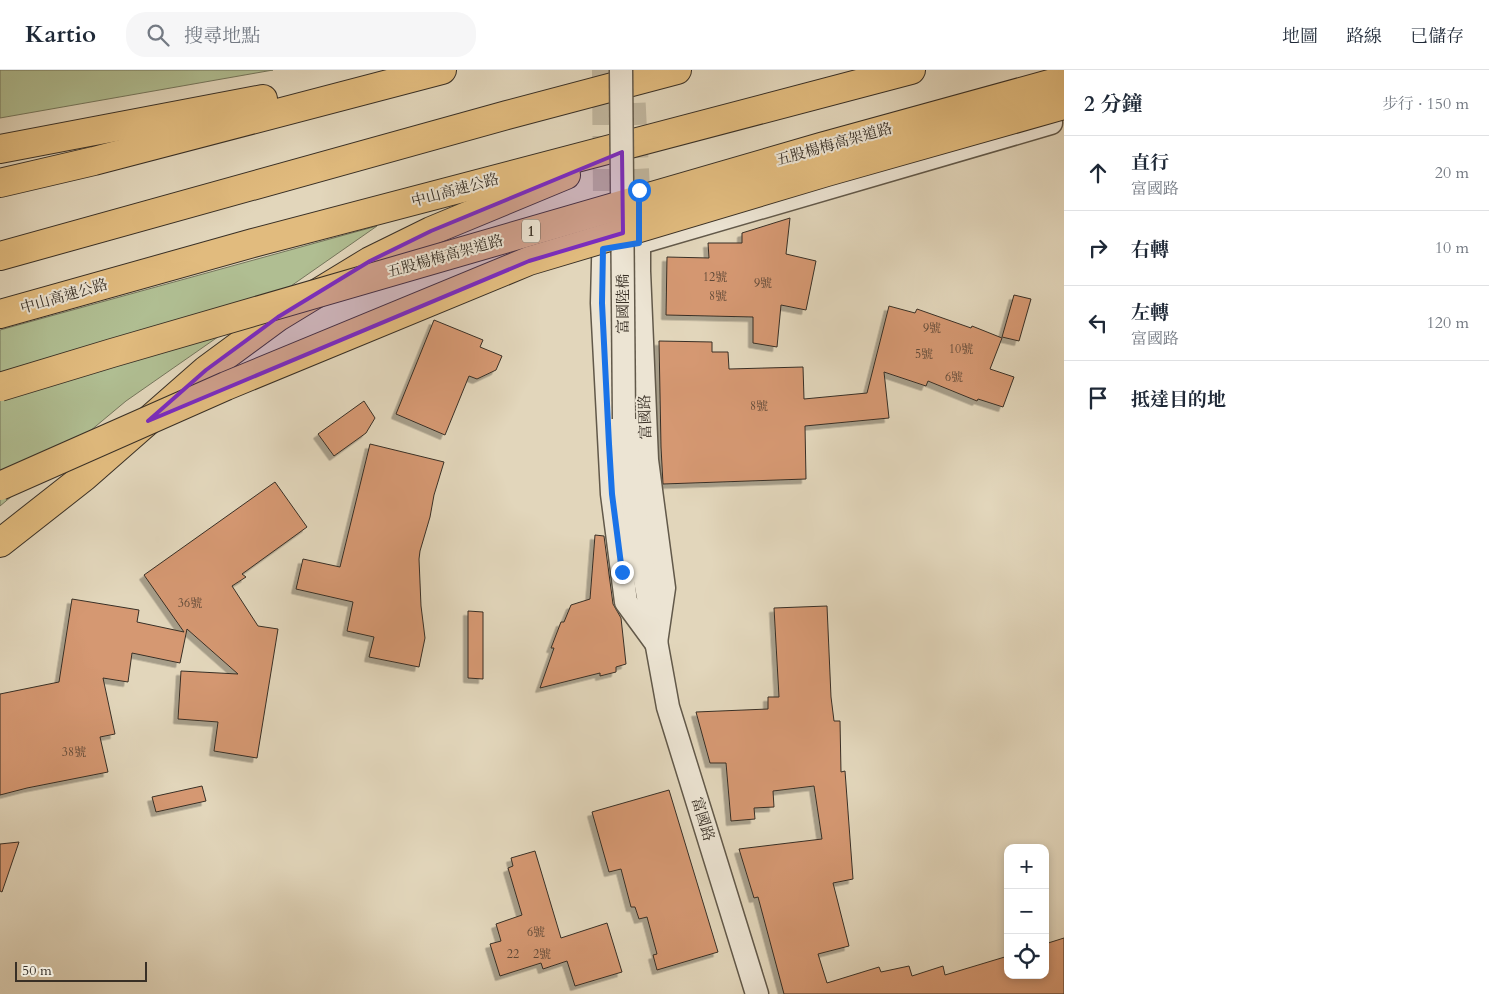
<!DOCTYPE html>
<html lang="zh-TW">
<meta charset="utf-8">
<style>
:root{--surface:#fff;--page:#f6f6f7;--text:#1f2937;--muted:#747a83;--line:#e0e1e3}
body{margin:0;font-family:Cardo,"Noto Serif TC",serif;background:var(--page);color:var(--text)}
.controls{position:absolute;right:15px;bottom:15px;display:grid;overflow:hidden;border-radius:10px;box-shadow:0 2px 8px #0003}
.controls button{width:45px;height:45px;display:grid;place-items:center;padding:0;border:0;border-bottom:1px solid var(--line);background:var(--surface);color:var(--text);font:25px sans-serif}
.scale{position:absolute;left:15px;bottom:12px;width:132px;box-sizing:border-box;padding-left:5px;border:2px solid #382f25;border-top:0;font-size:14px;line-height:18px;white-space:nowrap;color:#382f25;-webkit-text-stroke:4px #ece4d3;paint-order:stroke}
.stop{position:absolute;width:15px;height:15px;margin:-11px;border:4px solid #1a73e8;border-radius:50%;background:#fff}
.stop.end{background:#1a73e8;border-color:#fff;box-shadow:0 1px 5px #0008}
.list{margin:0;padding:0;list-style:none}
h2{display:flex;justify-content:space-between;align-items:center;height:65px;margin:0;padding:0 20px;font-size:21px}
h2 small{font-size:16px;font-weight:400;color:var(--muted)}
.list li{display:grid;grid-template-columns:32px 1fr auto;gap:15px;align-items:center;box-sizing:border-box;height:75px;padding:0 20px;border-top:1px solid var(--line)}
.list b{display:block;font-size:19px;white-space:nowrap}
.list p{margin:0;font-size:16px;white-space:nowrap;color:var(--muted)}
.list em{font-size:16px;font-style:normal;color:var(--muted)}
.icon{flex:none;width:28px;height:28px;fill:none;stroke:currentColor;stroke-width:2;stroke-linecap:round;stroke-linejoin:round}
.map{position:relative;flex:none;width:1064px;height:924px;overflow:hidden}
header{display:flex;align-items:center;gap:30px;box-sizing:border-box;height:70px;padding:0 25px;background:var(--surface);border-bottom:1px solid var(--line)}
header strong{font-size:24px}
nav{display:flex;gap:28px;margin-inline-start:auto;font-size:18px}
.search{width:350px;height:45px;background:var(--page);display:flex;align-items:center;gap:12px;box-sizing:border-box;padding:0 18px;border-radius:20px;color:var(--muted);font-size:19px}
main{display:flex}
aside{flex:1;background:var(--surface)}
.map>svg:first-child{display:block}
.green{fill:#b0be92;stroke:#74765c}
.building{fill:#d59872;stroke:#382f25;filter:url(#shadow)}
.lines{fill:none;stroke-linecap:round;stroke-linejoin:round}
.minor-tunnel{stroke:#c0b59d;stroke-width:22;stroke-dasharray:22 11;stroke-linecap:butt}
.minor-casing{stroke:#62594a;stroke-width:25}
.highway-casing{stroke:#382f25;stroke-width:30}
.minor{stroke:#ece4d3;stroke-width:22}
.highway{stroke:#e1bb7e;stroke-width:28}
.minor-bridge-casing{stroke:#62594a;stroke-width:25;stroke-linecap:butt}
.highway-bridge-casing{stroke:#382f25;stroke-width:30;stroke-linecap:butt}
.minor-bridge{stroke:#ece4d3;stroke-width:22}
.highway-bridge{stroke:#e1bb7e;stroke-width:28}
.route{stroke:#1a73e8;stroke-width:6}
.marked{fill:#7b2cbf;fill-opacity:0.2;stroke:#7b2cbf;stroke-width:4;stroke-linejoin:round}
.labels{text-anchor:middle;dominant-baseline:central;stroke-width:4;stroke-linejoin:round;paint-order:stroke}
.number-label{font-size:12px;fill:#5f4938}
.shield{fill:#ece4d3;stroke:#6e6559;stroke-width:1}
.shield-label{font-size:14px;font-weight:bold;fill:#382f25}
.street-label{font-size:15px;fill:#382f25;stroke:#ece4d3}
</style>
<header>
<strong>Kartio</strong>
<div class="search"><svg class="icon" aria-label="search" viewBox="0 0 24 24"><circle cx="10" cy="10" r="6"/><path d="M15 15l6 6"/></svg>搜尋地點</div>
<nav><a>地圖</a><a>路線</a><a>已儲存</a></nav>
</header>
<main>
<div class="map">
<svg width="1064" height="924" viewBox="0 0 1064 924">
<defs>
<filter id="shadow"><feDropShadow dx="-4.5" dy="4.5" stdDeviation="0" flood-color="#0004"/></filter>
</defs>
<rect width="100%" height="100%" fill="#e2d6bb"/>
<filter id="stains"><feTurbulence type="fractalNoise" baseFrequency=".004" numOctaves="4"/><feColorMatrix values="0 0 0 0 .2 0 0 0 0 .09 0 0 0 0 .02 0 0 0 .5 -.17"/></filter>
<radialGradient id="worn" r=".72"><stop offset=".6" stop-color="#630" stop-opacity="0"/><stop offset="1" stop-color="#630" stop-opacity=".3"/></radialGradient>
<g class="green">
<path d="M0 0H273L0 48Z"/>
<path d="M377 156 126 331 0 436V260Z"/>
</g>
<g class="building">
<path d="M790 148 786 184 816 191 806 240 781 235 777 277 753 273V247L666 245 667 187 709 188 708 173H742V163Z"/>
<path d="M1014 225 1031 229 1019 271 1002 267Z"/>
<path d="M889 236 915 243 917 239 971 258 972 256 1002 268 990 299 1014 307 1003 337 978 329 977 331 928 311 926 316 884 302 889 348 805 356 806 409 663 414 661 377 659 271 712 272V282H728L729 299 803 297 804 329 867 323Z"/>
<path d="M434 250 483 270 480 277 502 286 496 300 477 309 469 306 445 365 396 344Z"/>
<path d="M364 331 375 348 366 363 334 386 318 364Z"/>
<path d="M370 374 444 392 434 425 430 447 420 481 419 489 421 536 425 568 419 597 369 587 374 567 347 561 353 532 296 519 303 489 340 497Z"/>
<path d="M275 412 307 457 242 504 246 507 232 516 258 556 278 559 257 688 214 681 218 652 178 649 181 601 238 604 187 559 180 593 132 583 128 612 103 608 115 664 100 667 108 702 27 718 0 725V624L59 612 72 529 139 540 137 552 184 562 144 505Z"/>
<path d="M595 465 604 466 613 534 621 548 626 594 616 597V602L600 606V603L540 618 554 578H551L561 552H564L571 535 590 529Z"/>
<path d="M827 536 831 627 834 651H840L841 702 845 701 853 809 833 813 849 876 818 884 827 913 879 897 881 902 909 896 912 906 943 896 945 905 1008 886V905H1045V874L1064 868V924H784L758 827 754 828 739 779 822 769 814 716 773 721 774 737 754 738 755 749 731 751 726 693H710L696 642 768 639V627H779L774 538Z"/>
<path d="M468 541 483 542V609L468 608Z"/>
<path d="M202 716 206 731 156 742 152 727Z"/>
<path d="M669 720 718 882 657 900 653 885 657 884 647 847 639 849 635 837H631L621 799 609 802 592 742Z"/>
<path d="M19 772 2 822 0 821V774Z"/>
<path d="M535 781 561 868 607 853 622 902 575 916 567 891 543 899 541 893 500 906 490 874 501 871 496 854 522 845 508 798 513 796 511 788Z"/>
</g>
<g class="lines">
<g class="minor-tunnel">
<path d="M603 0 604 130"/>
<path d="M633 0 639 120"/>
</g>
<defs>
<g id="minor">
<path d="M604 153 602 233 612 424 626 532 656 573 664 518 647 390 639 201V142"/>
<path d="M625 175 639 173 1051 53"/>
<path d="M624 349 631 416 641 488 668 637 757 924"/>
</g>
<g id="highway">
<path d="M0 79 263 29"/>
<path d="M0 113 94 91 442 0"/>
<path d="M0 186 507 45 677 0"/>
<path d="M0 244 253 173 911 0"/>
<path d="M0 473 84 407 206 300 278 247 370 191 431 161 566 105"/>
</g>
</defs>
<use href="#minor" class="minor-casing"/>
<use href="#highway" class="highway-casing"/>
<use href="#minor" class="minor"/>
<use href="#highway" class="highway"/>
<defs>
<path id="minor-bridge" d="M621 0 624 349"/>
<g id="highway-bridge">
<path d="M0 317 112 283 821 77 1064 10"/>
<path d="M0 416 226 316 529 191 827 102 1064 35"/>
</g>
</defs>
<use href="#minor-bridge" class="minor-bridge-casing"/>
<use href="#highway-bridge" class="highway-bridge-casing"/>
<use href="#minor-bridge" class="minor-bridge"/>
<use href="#highway-bridge" class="highway-bridge"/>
</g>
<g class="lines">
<path class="route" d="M622 502 612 424 609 374 602 233 603 179 639 173V120"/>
</g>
<path class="marked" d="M622 82 623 163 529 191 148 351 206 300 278 247 370 191 431 161Z"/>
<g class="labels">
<g class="number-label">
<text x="715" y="207">12號</text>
<text x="763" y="213">9號</text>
<text x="718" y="226">8號</text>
<text x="932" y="258">9號</text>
<text x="961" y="279">10號</text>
<text x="924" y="284">5號</text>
<text x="954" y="307">6號</text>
<text x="759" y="336">8號</text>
<text x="190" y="533">36號</text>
<text x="74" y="682">38號</text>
<text x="536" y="862">6號</text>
<text x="513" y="884">22</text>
<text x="542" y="884">2號</text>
</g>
<rect class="shield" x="522" y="149.5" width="18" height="23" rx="4"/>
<g class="shield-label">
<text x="531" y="161">1</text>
</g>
<g class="street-label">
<text transform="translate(834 74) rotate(-16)">五股楊梅高架道路</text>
<text transform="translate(455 120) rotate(-15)">中山高速公路</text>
<text transform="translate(445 186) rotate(-16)">五股楊梅高架道路</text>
<text transform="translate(64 226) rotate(-16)">中山高速公路</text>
<text transform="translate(623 234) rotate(-90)">富國陸橋</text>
<text transform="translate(645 347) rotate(-92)">富國路</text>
<text transform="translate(703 749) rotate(73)">富國路</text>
</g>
</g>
<rect width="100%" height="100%" filter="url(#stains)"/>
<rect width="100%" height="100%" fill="url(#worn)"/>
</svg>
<div class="controls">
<button>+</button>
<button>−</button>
<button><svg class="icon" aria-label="locate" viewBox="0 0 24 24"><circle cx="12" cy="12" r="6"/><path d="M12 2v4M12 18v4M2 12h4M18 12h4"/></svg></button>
</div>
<div class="scale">50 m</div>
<div class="stop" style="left:639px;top:120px"></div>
<div class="stop end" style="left:622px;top:502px"></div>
</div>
<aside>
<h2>2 分鐘<small>步行 · 150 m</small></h2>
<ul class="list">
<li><svg class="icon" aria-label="ahead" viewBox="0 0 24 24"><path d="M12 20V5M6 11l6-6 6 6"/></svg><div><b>直行</b><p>富國路</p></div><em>20 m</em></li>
<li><svg class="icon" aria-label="right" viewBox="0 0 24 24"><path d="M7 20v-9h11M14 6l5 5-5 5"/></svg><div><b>右轉</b></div><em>10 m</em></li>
<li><svg class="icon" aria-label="left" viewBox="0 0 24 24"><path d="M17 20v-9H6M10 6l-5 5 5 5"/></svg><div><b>左轉</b><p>富國路</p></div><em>120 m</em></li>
<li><svg class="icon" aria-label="arrive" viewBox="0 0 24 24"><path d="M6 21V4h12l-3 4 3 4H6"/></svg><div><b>抵達目的地</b></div></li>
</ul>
</aside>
</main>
